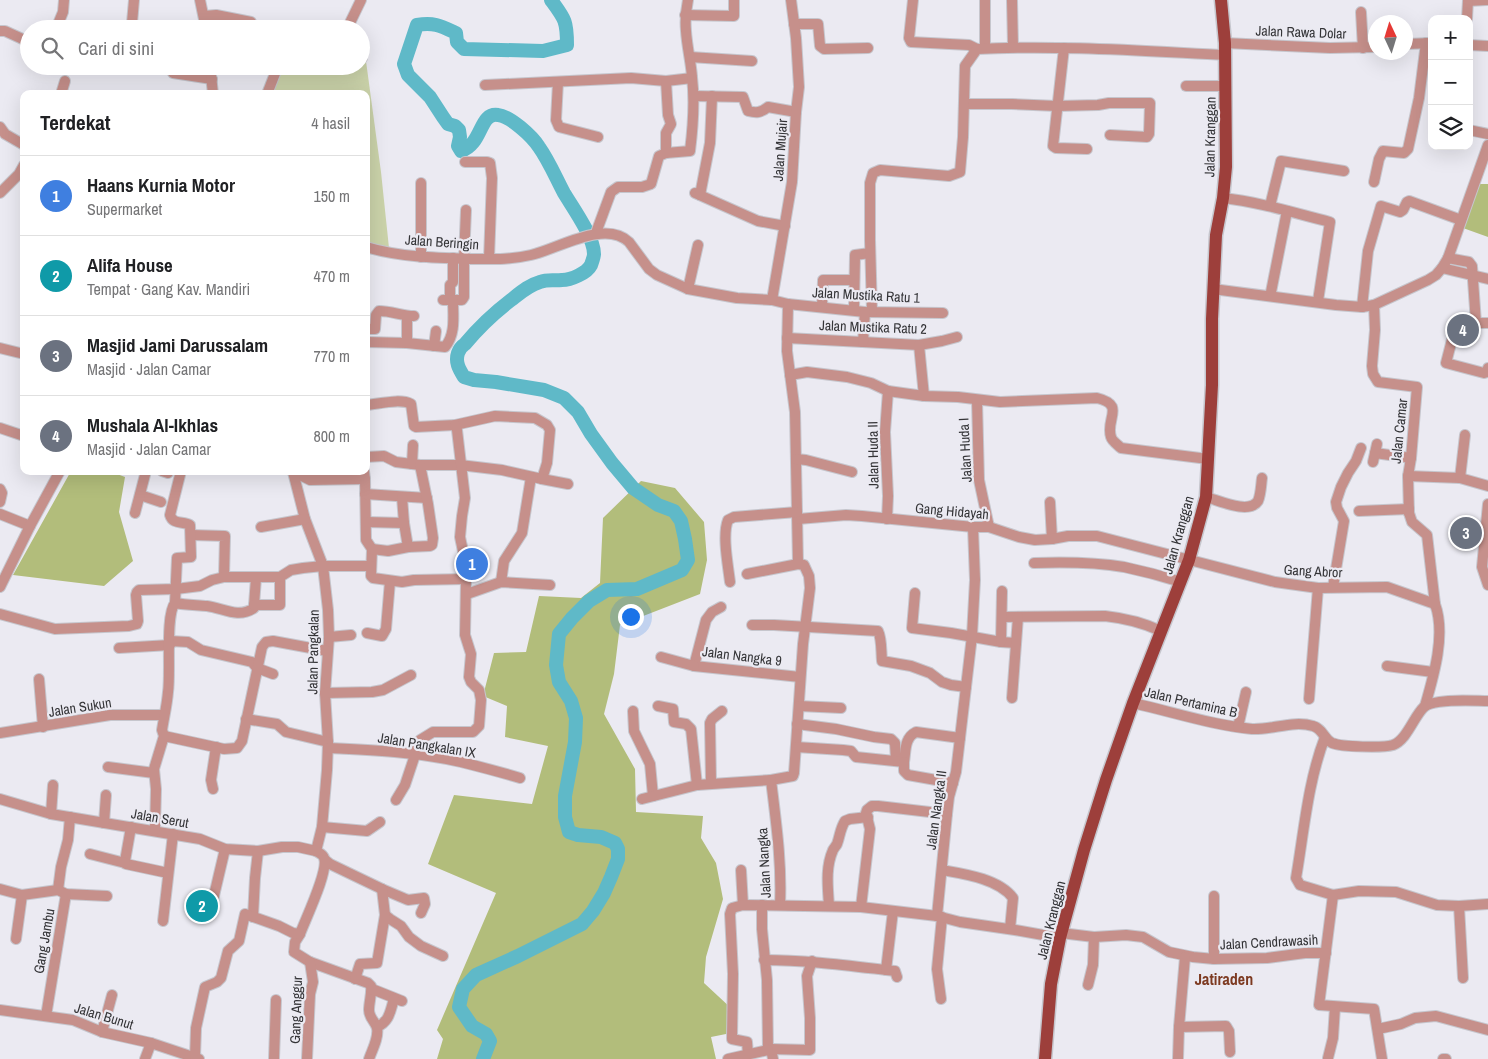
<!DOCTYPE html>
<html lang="id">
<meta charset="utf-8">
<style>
:root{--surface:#fff;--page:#f6f6f6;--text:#202124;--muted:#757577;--line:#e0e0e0;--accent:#ba532a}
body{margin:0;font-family:"Archivo Narrow",sans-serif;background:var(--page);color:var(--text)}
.controls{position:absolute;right:15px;top:15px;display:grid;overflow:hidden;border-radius:10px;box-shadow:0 5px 20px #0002}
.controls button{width:45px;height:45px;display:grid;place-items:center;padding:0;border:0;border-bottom:1px solid var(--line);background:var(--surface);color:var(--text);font:25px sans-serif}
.compass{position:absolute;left:1368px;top:15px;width:45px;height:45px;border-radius:50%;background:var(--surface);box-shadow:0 5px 20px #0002;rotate:356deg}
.you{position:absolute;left:630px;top:616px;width:18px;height:18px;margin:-12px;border:4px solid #fff;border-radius:50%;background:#1a73e8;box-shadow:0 0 0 8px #1a73e833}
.badge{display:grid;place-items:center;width:32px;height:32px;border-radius:50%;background:var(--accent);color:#fff;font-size:16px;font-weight:700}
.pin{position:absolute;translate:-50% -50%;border:2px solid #fff;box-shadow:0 1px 5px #0006}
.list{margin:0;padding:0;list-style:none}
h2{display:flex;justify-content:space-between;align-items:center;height:65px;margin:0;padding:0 20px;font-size:21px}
h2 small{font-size:16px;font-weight:400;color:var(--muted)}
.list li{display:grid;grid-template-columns:32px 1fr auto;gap:15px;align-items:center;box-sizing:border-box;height:80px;padding:0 20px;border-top:1px solid var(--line)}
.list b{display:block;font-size:19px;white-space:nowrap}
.list p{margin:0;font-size:16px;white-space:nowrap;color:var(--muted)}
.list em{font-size:16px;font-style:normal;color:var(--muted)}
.icon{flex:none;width:28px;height:28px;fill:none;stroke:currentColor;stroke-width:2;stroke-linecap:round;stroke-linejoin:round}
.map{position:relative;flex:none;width:1488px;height:1059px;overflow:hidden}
.search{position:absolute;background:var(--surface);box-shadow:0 5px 20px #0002;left:20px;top:20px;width:350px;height:55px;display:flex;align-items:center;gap:12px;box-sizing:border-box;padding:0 18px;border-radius:28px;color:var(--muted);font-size:19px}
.panel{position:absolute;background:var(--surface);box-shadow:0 5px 20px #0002;left:20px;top:90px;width:350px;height:385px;border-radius:10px}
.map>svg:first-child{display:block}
.green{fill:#cad2a9}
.forest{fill:#b2bd7b}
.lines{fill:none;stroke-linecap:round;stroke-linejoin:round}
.river{stroke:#5fb9c8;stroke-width:14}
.minor-casing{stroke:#c6c6cd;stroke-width:12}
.major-casing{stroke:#c6c6cd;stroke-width:15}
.minor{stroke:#c6908b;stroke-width:10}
.major{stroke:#9d3f3b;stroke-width:12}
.labels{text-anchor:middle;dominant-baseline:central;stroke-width:4.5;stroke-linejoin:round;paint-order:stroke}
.street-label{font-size:14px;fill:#343437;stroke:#ebeaf2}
.quarter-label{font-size:16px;font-weight:bold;fill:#7d3a21;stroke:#ebeaf2}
</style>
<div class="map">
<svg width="1488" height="1059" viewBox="0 0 1488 1059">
<rect width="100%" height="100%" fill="#ebeaf2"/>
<path class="green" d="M361 37 363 39 381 172 389 248 366 242V94H272L280 66H361Z"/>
<g class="forest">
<path d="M1479 184H1488V237L1463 228Z"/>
<path d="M71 471H109L125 477 119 512 133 561 104 586 13 575Z"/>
<path d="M641 481 675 488 704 522 707 560 700 594 620 625 614 674 604 714 635 769 636 812 703 816 701 838 716 863 723 899 706 957 704 983 732 1009 731 1033 711 1037 716 1059H437L443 1039 437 1030 496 893 428 864 454 795 532 804 548 746 505 737 507 706 483 696 494 653 526 652 539 596 581 598 600 583 603 518Z"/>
</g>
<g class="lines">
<path class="river" d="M483 1059 490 1041 486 1034 472 1026 459 1007 463 989 476 975 518 956 582 924 593 911 604 893 611 877 618 859V849L615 843 601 837 578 835 569 832 565 817V796L575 742 576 718 571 701 559 682 556 665 559 634 572 618 589 601 607 590 637 589 682 570 688 560 685 539 681 521 674 511 658 505 633 488 612 463 591 434 578 412 564 398 544 390 496 382 474 380 464 377C459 369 455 362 458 353 459 350 462 346 465 344 479 327 494 313 511 300 520 293 529 285 540 282 548 279 554 281 562 280 571 280 587 273 591 265 592 262 594 257 594 254 594 237 573 208 564 193 556 178 549 161 539 147 532 136 510 116 498 115 479 112 483 144 461 151L458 146 460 137 459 130 455 126 448 124 443 117 430 97 408 75 404 64 417 25C434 22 441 26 456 33L457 42 464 49 543 51 567 45C567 21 565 19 551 0"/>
<defs>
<g id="minor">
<path d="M200 0 206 29"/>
<path d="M913 0 909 38 911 42 969 45 977 49"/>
<path d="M985 0V48"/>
<path d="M1012 0 1013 47"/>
<path d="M1468 1 1487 0"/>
<path d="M1361 12 1363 48"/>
<path d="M685 15 734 16V0"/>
<path d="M204 16 216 15 251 22"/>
<path d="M1467 19 1468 0"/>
<path d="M794 24H818L820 46 824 49 868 48"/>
<path d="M56 29 63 12 64 0"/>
<path d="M130 29 132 23 134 0"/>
<path d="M347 29 361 0"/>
<path d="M0 31H5L29 42"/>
<path d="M1225 43 1330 48 1376 47"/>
<path d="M1406 44 1432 43"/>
<path d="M1469 45 1488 46"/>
<path d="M1064 48 1053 146 1056 148 1087 149"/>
<path d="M361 54 362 58"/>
<path d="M690 57 752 61"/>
<path d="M161 66 171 69 173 73 212 79"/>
<path d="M210 66 213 94"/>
<path d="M558 82 556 120 559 127 598 137"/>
<path d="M485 85 631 78 666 81 692 78"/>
<path d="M1186 86H1226"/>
<path d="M61 94 65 81"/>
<path d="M267 94 278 66"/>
<path d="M694 96 743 97 748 111C756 113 761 113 768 107L796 112"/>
<path d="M964 104H1012L1057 106 1098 105 1109 103H1150L1149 134 1147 137 1110 135"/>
<path d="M0 127 5 134 24 145"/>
<path d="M1469 130 1488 134"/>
<path d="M666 153V133L671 124 668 115 666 81"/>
<path d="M465 162H487L490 163 492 178 489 259"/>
<path d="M1374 182 1379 159 1383 151 1404 153 1408 149 1419 98 1426 43"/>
<path d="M0 193 19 174 24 165"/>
<path d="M695 193 758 221 785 226"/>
<path d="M700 195 710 143 712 96"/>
<path d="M1223 198C1260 202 1294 213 1330 222L1318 301"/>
<path d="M1270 206 1281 161 1344 171"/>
<path d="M597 234V230L611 192 618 187H642L651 184 659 156 666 153 690 151C693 127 695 102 692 77 691 62 687 47 686 31 685 21 686 10 688 0"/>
<path d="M366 247C399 257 435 258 469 259 490 259 510 260 531 255 558 249 605 219 629 242L649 269 657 275 688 289 737 298 772 300 788 304 787 351 795 412 798 564"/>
<path d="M421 257V183"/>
<path d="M1448 258 1469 262 1472 266 1476 323C1468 323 1461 321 1455 328L1446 363 1484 373 1487 372 1488 368"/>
<path d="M1442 268 1488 279"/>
<path d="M688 289 698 245"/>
<path d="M1213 289 1336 305 1362 307 1374 305 1428 280 1436 275 1442 268 1448 258 1488 145"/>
<path d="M1271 292 1287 211"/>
<path d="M443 300H462L464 297V259L466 210"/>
<path d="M450 300V285L453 282V258"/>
<path d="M772 300 792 182 796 112 799 87 796 38 791 0"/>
<path d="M788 304 865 312 943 313"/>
<path d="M1374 305 1375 330 1372 366 1373 374 1378 382 1417 387 1411 458 1408 476 1409 513 1412 522 1427 535 1435 604C1446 634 1434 675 1425 706"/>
<path d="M822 307 823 280H854"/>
<path d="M1362 307 1368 251 1381 206 1400 212 1403 210 1407 202 1409 201 1461 220"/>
<path d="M854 310 855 255 870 253"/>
<path d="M872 312 870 240V183L873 173 880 170 949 176 960 172 963 137 965 66 977 49C1059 45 1142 51 1225 55"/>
<path d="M1476 323H1488"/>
<path d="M366 329H375L376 315 379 311C392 311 402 316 414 316"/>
<path d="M787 338 919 345 942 341 957 337"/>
<path d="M366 342 407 343 445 347C456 334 453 316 453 300"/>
<path d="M863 342 865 312"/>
<path d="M407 343V316"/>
<path d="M919 345 924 396"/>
<path d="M434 346 436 331"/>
<path d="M0 348 24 354"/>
<path d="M790 375 807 372 847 377 871 383 888 391 924 396 958 397 1000 402 1097 398C1126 405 1105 419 1111 437 1112 441 1118 445 1121 448L1208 459"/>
<path d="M977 400 979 480 989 527"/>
<path d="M366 405C379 404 400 398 411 404L414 426 416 427 455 425 495 416 535 418 547 425 550 430 547 463 542 479 502 470 460 465H420L396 462 384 456 366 457"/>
<path d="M0 428 24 436"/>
<path d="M1375 453 1411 458"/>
<path d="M796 459 806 460 852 472"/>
<path d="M1373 462 1377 444"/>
<path d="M412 464 413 445"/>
<path d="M162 471 168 473"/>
<path d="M292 471 310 480 365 479 364 471"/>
<path d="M293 472 305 519 323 566 328 610 329 637 325 693 328 742 327 770 322 827 316 851C319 853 323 854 324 858 329 871 305 920 300 934L295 942 294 952 310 962 368 983 371 986C372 994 369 1002 369 1010 369 1018 375 1021 377 1028 379 1038 372 1050 369 1059"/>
<path d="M1408 476 1460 478 1488 486"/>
<path d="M1460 478 1465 435"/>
<path d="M365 479 366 540 372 549 371 576 373 578 402 582 414 580 466 579"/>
<path d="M542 479 568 484"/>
<path d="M0 489 2 493 0 502"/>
<path d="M365 494 427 498"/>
<path d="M140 495 161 502"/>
<path d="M402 497 404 523 408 547"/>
<path d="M1206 497C1218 500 1249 515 1258 501 1261 494 1261 485 1262 478"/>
<path d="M1050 502 1052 539"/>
<path d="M1488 504 1482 567 1488 585"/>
<path d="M1359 511 1409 509V513"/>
<path d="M135 513 146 471"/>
<path d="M0 514 30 526"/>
<path d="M798 519 846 515 862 516 973 527H989L1019 537 1035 540 1052 539 1068 536H1097L1275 582 1318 588 1387 587 1435 604"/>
<path d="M887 519 888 496 885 432 888 391"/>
<path d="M366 522 404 523"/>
<path d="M261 527 305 519"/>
<path d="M191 535 225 536 224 577"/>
<path d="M372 549 388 551 408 547 430 546 432 545 433 538 428 504 420 465"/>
<path d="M1034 563C1064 562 1094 562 1124 567 1143 571 1162 576 1181 582"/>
<path d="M747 574 798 564 804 565 809 576 810 588 803 644 794 773 793 776 771 780C776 822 782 863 780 905"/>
<path d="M501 582 504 561 522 533 531 477"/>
<path d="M730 582C728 565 722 535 728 520L734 517 797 512"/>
<path d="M0 587 30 526 60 471"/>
<path d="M1333 587 1344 521 1337 508 1336 502 1341 487 1348 473 1356 461 1361 448"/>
<path d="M915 593 912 628 951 633 1001 642 1016 643"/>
<path d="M467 594 501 582 550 585"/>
<path d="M175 603C186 605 197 605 207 606 223 608 238 619 254 608V605L256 578"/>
<path d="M254 605H280V577"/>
<path d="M721 607 712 612 706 620 694 666 800 677"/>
<path d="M0 614 55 629 129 626 137 624 138 621 136 595 137 592 139 590 176 589 200 586 212 580 224 577H280L291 570 303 568 323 566H371"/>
<path d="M1002 617 1105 616C1123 618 1144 623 1161 631"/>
<path d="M752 625H774L878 631C882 639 881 651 882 661L911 666 930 673 942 682 951 685 966 687"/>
<path d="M367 633 382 636 386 629 390 581"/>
<path d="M329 637 351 635"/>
<path d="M170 641 188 642 201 650 252 662 257 668 273 674"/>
<path d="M1001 642 1002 591"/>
<path d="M119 648 170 645"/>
<path d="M661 657 694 666"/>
<path d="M1387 666 1433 672"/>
<path d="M39 679 43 727"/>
<path d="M325 693 372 692 383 690 411 675"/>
<path d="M1012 698 1018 617"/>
<path d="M1309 699 1318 588"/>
<path d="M1133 703C1173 712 1212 725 1252 729 1273 730 1293 720 1313 726 1322 728 1324 739 1332 743 1342 747 1383 748 1393 745 1407 740 1414 716 1424 707 1435 698 1474 701 1488 701"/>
<path d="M658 706 673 709 674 722 686 724 691 729 697 785"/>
<path d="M799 706 841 708"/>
<path d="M633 711 634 731 650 764 653 796"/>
<path d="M246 719 277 724 286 732 328 742"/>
<path d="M797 724 836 729 874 737 891 739 895 743 896 761"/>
<path d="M1238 727 1246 692"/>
<path d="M0 733 110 715H164"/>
<path d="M164 736 224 749 237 748 242 741 262 647 266 642 273 641 327 651"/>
<path d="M1325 737C1308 781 1304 831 1296 878L1300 885 1333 895 1359 891 1396 892 1437 905 1459 906 1488 904"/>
<path d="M796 747 843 750 851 751 856 757 904 762C906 751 904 738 916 732L960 738"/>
<path d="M328 748C372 750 417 752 461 762 481 767 500 772 520 778"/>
<path d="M904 762V771L908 775 953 783"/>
<path d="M108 767 154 773"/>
<path d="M711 783 710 723 712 719 722 711"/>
<path d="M213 789 211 780 216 747"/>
<path d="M0 799 51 814 200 839 225 849 258 851 282 847H298L316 851"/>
<path d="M642 799 697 785 771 780"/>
<path d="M396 800 405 785 420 740 433 732H473L479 726 481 700 479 690 471 682 469 677 471 654 465 635 466 579 464 556 460 537 462 516 465 498 457 430 455 425"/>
<path d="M51 814 53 785"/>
<path d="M104 823 106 795"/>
<path d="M131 827 125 861 126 864 168 873"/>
<path d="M322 827 367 831 380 822"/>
<path d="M155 830 156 789 154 769 164 736 162 730C164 717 167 705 168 692 171 673 165 615 175 603L177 558 191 557 190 525C183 521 173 525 170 515L181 471"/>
<path d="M90 854 125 863"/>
<path d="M325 860 330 864 382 889 408 900 424 898 425 904 421 913"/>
<path d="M741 870 743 905"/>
<path d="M942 870C965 874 999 879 1013 898L1010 929"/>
<path d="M0 889 22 895"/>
<path d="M58 890 61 867 68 840 70 817"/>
<path d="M1333 895 1319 1005 1374 1009 1382 1059"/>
<path d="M212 904 225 849"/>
<path d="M762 905V929L767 980 768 1050 771 1049 773 1059"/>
<path d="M829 906C828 888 825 868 833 850 834 848 836 846 837 844 840 836 840 829 845 821L850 819 868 817"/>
<path d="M1459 906 1463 978"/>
<path d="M861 907 870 829 866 813 867 810 872 806H878L947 814"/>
<path d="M385 915 390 919 401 926 409 937 421 946 443 956"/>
<path d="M937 916 947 814 949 797 956 772 972 636 975 580 973 527"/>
<path d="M253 917 255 878 258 851"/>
<path d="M163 921 173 834"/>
<path d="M1061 933 1094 937 1126 935 1143 937 1169 952 1193 957 1214 959 1267 958 1305 953H1326"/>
<path d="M16 939 22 895 58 890 66 894 107 896"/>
<path d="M1214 959V896"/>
<path d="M764 960C808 960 851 966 895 971L897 977"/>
<path d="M886 970 893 911"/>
<path d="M355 979 360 964 377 963 385 915 382 889"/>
<path d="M1088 985 1093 965 1094 937"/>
<path d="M372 989 402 1001"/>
<path d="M941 999 937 969 942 917"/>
<path d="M0 1010 73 1020 102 1032 151 1043 199 1059"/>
<path d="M46 1016 66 894"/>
<path d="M377 1027C390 1021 390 1011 394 999"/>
<path d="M1179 1027 1226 1026 1229 1031 1230 1052"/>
<path d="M1378 1029 1401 1024 1415 1018 1436 1016 1488 1030"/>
<path d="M102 1032 112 995"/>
<path d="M771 1049 810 1050V1018L807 976 812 961"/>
<path d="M748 1054 747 1042 732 1039 733 974 730 914 732 908 743 905 861 907 937 916 960 922 1015 930 1060 938"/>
<path d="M195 1057 196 1028 205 987 217 982 221 978 228 951 239 941 245 914 279 926 293 933 300 934"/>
<path d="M1328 1058 1333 1038 1335 1007"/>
<path d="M145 1059 151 1043"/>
<path d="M274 1059 276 1000"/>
<path d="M307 1059 310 994 313 982 310 962"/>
<path d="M728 1059 768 1050"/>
<path d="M1178 1059 1179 1027 1185 957"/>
<path d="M1443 1059H1446"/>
</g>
<path id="major" d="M1045 1059 1051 984 1060 938 1084 850 1106 780 1133 703 1189 560 1206 497 1212 385V319L1216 235 1223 198 1226 167 1225 43 1221 0"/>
</defs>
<use href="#minor" class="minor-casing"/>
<use href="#major" class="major-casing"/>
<use href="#minor" class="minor"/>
<use href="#major" class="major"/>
</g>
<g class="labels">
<g class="street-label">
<text transform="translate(1301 32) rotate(2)">Jalan Rawa Dolar</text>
<text transform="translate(1210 137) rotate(-89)">Jalan Kranggan</text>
<text transform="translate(780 150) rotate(-86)">Jalan Mujair</text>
<text transform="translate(442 242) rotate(4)">Jalan Beringin</text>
<text transform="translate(866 295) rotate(3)">Jalan Mustika Ratu 1</text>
<text transform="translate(873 327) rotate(2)">Jalan Mustika Ratu 2</text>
<text transform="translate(1399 431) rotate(-84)">Jalan Camar</text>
<text transform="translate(965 450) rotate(-93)">Jalan Huda I</text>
<text transform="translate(873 455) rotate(-91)">Jalan Huda II</text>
<text transform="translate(952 511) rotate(5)">Gang Hidayah</text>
<text transform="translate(1178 535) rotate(-74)">Jalan Kranggan</text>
<text transform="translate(1313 571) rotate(3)">Gang Abror</text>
<text transform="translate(313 652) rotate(-89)">Jalan Pangkalan</text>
<text transform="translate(742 656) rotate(7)">Jalan Nangka 9</text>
<text transform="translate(1191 702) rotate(13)">Jalan Pertamina B</text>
<text transform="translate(80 707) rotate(-9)">Jalan Sukun</text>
<text transform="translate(427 745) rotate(9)">Jalan Pangkalan IX</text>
<text transform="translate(936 810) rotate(-82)">Jalan Nangka II</text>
<text transform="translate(160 818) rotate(10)">Jalan Serut</text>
<text transform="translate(764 863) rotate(-93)">Jalan Nangka</text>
<text transform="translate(1051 920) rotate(-76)">Jalan Kranggan</text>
<text transform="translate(44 941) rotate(-80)">Gang Jambu</text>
<text transform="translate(1269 942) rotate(-3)">Jalan Cendrawasih</text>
<text transform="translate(296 1010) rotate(-88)">Gang Anggur</text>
<text transform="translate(104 1016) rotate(17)">Jalan Bunut</text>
</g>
<g class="quarter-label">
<text x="1224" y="979">Jatiraden</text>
</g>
</g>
</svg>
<div class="controls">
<button>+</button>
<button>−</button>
<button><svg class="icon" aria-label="layers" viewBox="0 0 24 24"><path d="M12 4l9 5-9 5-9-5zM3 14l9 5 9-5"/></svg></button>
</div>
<svg class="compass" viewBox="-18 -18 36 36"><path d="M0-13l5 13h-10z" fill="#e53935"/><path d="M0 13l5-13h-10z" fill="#757577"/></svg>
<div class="you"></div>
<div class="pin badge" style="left:472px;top:564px;background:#3f7fe0">1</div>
<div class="pin badge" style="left:202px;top:906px;background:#0f9aa8">2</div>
<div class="pin badge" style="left:1466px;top:533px;background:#6b7280">3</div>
<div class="pin badge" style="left:1463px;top:330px;background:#6b7280">4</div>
<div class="search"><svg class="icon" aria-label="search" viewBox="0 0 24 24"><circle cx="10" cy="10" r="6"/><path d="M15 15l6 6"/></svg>Cari di sini</div>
<section class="panel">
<h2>Terdekat<small>4 hasil</small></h2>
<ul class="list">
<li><span class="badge" style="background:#3f7fe0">1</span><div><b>Haans Kurnia Motor</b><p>Supermarket</p></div><em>150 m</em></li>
<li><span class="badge" style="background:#0f9aa8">2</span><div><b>Alifa House</b><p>Tempat · Gang Kav. Mandiri</p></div><em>470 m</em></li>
<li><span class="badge" style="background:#6b7280">3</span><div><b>Masjid Jami Darussalam</b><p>Masjid · Jalan Camar</p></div><em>770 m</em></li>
<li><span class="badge" style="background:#6b7280">4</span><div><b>Mushala Al-Ikhlas</b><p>Masjid · Jalan Camar</p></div><em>800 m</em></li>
</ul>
</section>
</div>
